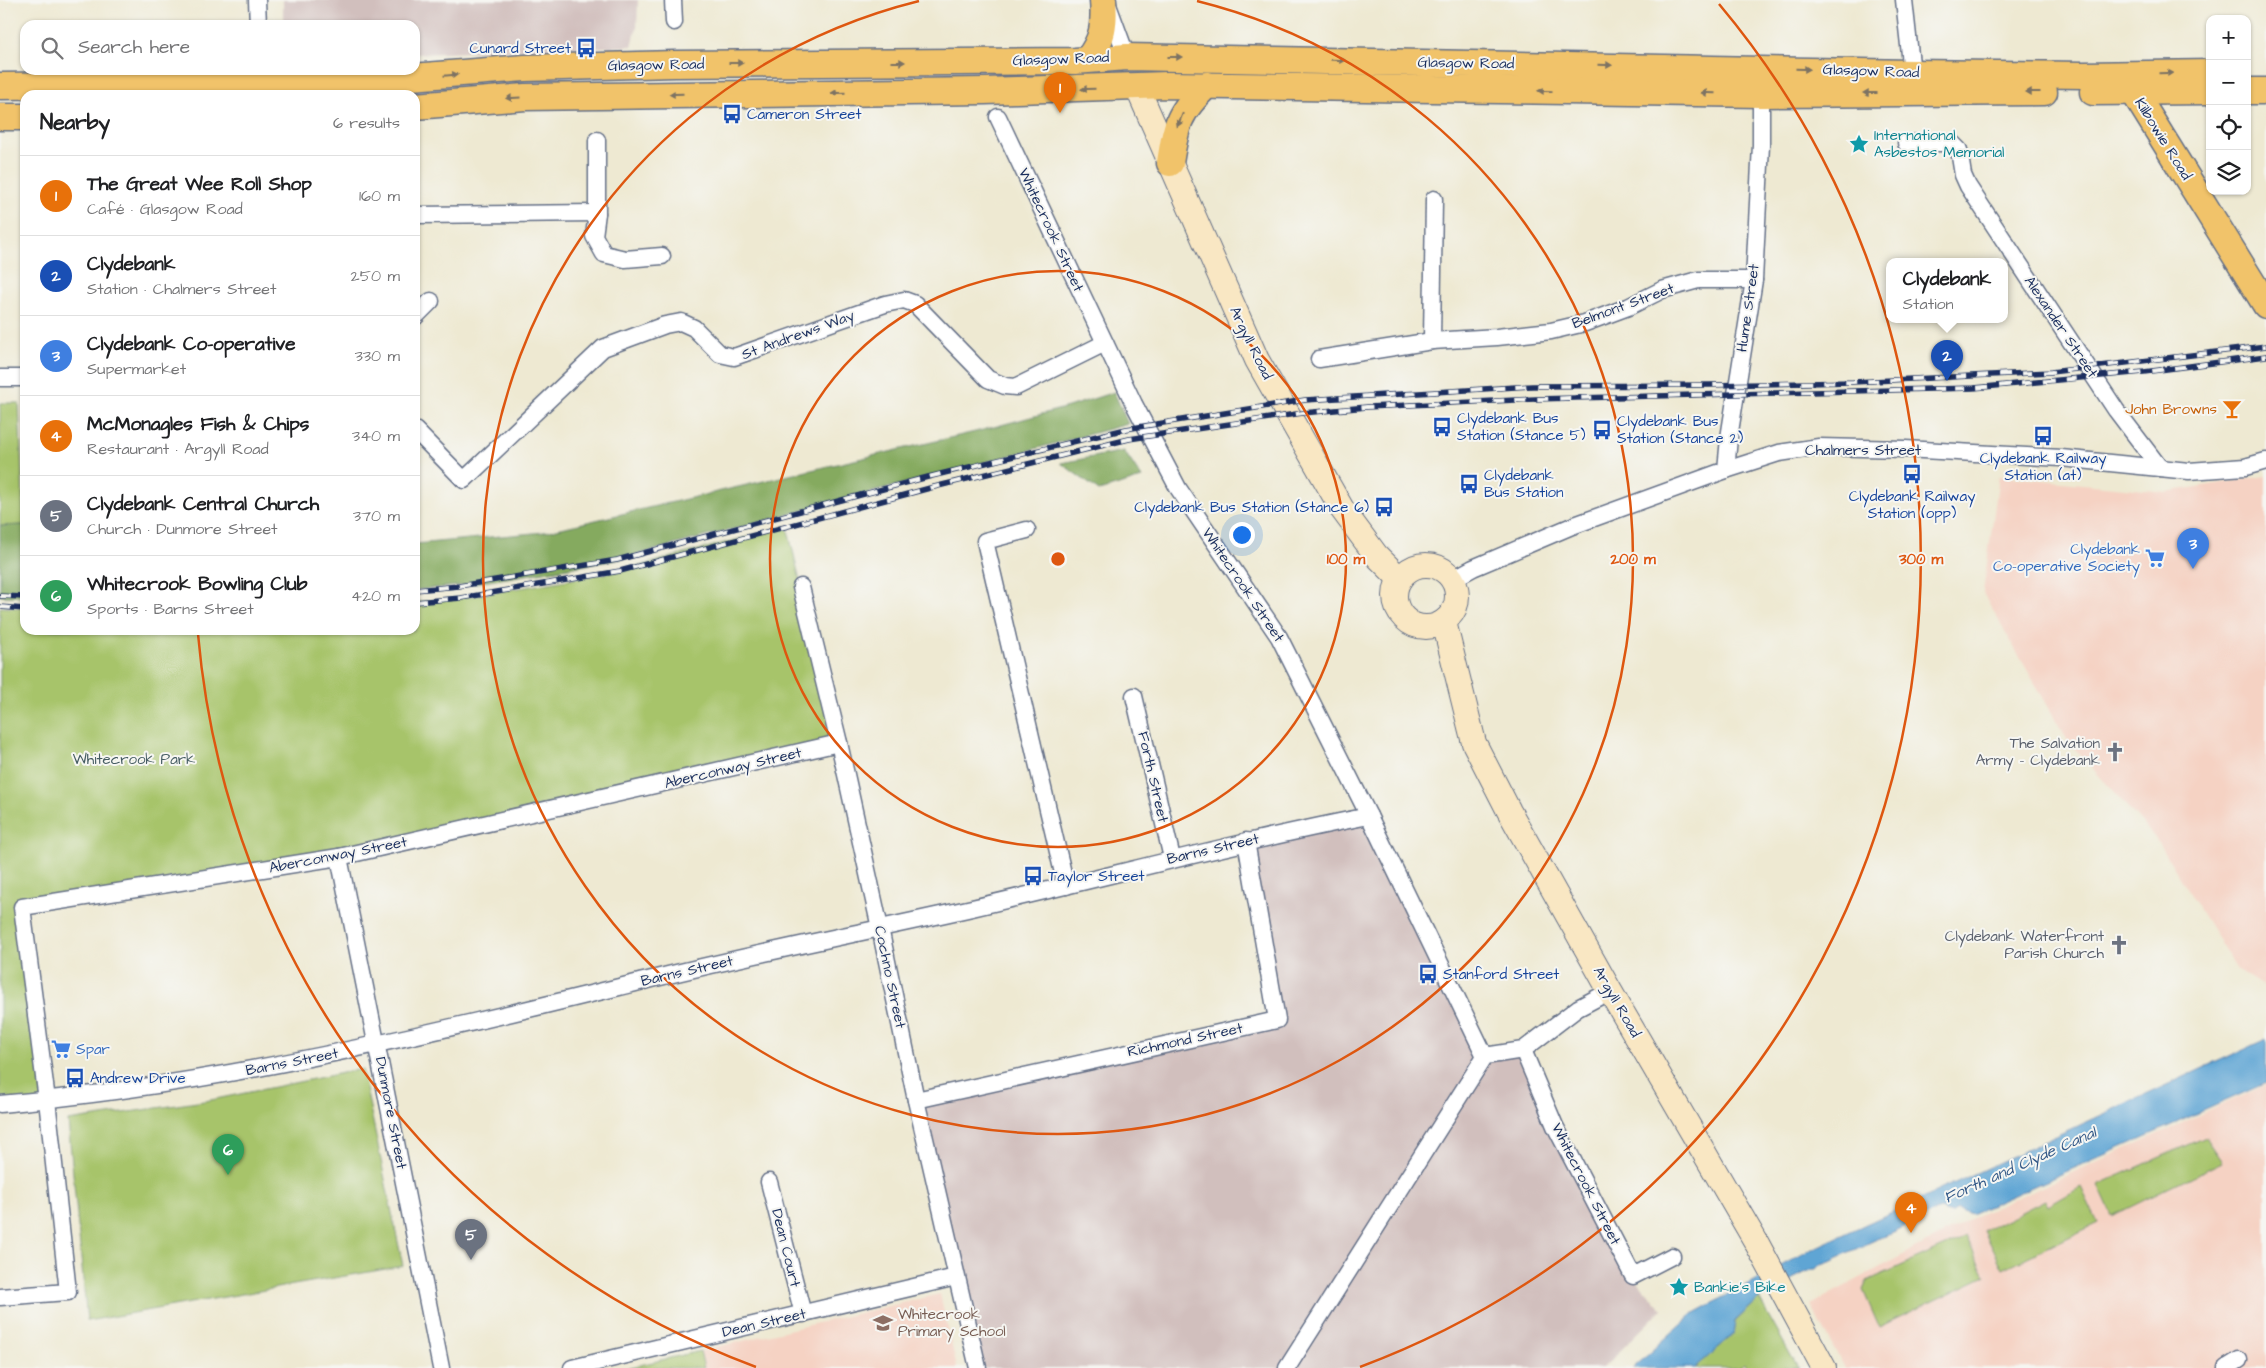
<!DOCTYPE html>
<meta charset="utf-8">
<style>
:root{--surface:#fff;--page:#f2f2f2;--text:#202124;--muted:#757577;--line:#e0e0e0;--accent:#b5179e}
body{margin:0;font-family:"Architects Daughter",sans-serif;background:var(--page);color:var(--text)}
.controls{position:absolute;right:15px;top:15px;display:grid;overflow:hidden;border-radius:10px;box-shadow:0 1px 4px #0004}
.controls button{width:45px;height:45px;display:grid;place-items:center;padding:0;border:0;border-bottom:1px solid var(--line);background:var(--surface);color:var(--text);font:25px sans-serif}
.you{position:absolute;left:1241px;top:534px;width:18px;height:18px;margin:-12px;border:4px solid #fff;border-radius:50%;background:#1a73e8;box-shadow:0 0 0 8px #1a73e833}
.badge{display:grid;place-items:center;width:32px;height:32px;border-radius:50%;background:var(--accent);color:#fff;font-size:16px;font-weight:700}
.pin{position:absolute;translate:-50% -41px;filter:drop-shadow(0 1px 2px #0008)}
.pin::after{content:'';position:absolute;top:26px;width:18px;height:15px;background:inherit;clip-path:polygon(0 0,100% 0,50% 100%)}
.popup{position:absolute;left:1886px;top:258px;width:122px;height:65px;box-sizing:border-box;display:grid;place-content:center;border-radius:10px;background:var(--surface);filter:drop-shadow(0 1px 4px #0005);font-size:16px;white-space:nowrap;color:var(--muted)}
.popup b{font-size:19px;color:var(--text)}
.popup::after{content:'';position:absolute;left:50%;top:100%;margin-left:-10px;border:10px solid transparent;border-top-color:var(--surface)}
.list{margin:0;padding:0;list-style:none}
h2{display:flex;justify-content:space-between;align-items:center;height:65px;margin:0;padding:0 20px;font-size:21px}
h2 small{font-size:16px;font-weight:400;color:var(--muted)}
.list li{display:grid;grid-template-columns:32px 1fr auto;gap:15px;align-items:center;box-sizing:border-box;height:80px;padding:0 20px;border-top:1px solid var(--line)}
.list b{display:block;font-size:19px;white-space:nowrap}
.list p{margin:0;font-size:16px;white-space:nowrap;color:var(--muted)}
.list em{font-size:16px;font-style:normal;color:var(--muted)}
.icon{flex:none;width:28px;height:28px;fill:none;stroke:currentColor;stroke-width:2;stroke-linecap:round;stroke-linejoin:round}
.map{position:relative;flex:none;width:2266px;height:1368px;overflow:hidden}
.search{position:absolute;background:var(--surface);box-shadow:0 1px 4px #0004;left:20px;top:20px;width:400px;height:55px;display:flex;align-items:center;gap:12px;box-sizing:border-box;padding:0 18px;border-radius:15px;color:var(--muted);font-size:19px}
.panel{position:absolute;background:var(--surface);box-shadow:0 1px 4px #0004;left:20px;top:90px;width:400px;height:545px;border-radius:15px}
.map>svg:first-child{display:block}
.built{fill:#f5d2c3}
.industrial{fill:#d1bfbd}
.green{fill:#a7c46b;stroke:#617a64}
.forest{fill:#85aa5f;stroke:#506c5e}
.water{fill:#5ea5d4;stroke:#3c6a99}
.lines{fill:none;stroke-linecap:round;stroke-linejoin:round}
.street-casing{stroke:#657087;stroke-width:19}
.secondary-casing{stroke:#657087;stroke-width:26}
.primary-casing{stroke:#657087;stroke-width:29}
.street{stroke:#fff;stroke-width:16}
.secondary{stroke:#f9e7c3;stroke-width:24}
.primary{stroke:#f1c36a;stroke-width:26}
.rail-casing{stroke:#1b2f5e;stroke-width:5.5}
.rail{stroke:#f6f6f2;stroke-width:4;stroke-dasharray:11;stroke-linecap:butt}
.oneway{fill:#7b7263}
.ring{fill:none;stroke:#de5710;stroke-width:2.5}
.labels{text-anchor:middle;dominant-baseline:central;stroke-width:4;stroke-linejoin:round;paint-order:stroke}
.transit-label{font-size:15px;fill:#164399;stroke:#f6f6f2;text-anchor:start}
.street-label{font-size:15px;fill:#1b2f5e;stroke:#f6f6f2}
.culture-label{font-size:15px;fill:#0d838f;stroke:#f6f6f2;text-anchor:start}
.food-label{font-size:15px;fill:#c56008;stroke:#f6f6f2;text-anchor:end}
.shop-label{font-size:15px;fill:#366cbe;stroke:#f6f6f2;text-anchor:end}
.worship-label{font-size:15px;fill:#5b616d;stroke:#f6f6f2;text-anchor:end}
.park-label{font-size:15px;fill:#455c62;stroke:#f6f6f2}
.education-label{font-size:15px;fill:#785e54;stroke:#f6f6f2;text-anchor:start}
.water-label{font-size:16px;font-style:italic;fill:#325887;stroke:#f6f6f2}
.centre{fill:#de5710;stroke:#f6f6f2;stroke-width:2.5}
.ring-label{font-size:15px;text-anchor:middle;font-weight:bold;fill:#de5710;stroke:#f6f6f2;stroke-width:4;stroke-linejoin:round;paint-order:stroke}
</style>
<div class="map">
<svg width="2266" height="1368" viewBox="0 0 2266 1368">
<rect width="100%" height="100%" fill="#f6f6f2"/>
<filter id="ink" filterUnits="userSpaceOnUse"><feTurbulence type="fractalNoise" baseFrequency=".02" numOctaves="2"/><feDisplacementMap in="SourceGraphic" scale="10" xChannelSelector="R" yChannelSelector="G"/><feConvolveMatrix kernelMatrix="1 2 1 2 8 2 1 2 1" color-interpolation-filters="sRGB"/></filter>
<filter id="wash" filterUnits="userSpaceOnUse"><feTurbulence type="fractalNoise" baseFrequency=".0096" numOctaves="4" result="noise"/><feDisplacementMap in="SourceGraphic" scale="20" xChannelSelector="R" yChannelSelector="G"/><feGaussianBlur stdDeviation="1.12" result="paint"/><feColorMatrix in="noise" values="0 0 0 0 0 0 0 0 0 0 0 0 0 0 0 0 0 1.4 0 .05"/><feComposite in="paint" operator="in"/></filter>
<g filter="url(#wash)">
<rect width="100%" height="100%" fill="#eee9d2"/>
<g class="built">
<path d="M1999 476 2166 492 2266 476V988L2237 970 2157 840 2068 741 1983 593Z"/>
<path d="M2266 1085V1368H1845L1810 1305 1972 1218Z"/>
<path d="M940 1294 957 1368H704L700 1351Z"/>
</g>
<g class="industrial">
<path d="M283 0H638L637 27 632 46 415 54V25H283Z"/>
<path d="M1369 816 1485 1056 1523 1050 1633 1276 1662 1309 1603 1368H978L916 1100 1277 1020 1246 841Z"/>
</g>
<g class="green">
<path d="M0 403H19L24 525 0 526Z"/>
<path d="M787 526 839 743 339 857 23 907 47 1100 0 1104V607L25 608V630H415V602L461 598 620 571Z"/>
<path d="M362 1069 403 1266 87 1321 68 1121 211 1100Z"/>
<path d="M2205 1137 2222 1162 2112 1216 2098 1185Z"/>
<path d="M2081 1187 2098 1223 2003 1269 1984 1231 2045 1200 2048 1206Z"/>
<path d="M1966 1237 1985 1276 1879 1327 1863 1290 1867 1281Z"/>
<path d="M1759 1299 1798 1368H1746L1744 1363 1739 1368H1695L1733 1335 1735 1322Z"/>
<path d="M700 1351 704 1368H627Z"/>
</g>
<g class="forest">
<path d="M1114 392 1128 424 617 560 459 586 415 590V544L544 532 975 432 1068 407Z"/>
<path d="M1124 451 1142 478 1099 491 1061 463Z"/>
<path d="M25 525V597L0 596V526Z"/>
</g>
<path class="water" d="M2266 1039V1083L1971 1214 1957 1209 1952 1214 1939 1210 1796 1277 1759 1299 1735 1321 1733 1335 1695 1368H1632L1693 1314 1812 1249Z"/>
</g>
<g filter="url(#ink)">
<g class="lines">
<defs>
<g id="street">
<path d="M257 0 258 25"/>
<path d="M673 0 674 22"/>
<path d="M1904 0 1912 73"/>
<path d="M1108 5 1127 57"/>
<path d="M998 117 1134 404 1178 488 1279 637 1369 816 1485 1056"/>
<path d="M597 140V213L594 236 604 254 625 259 662 256"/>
<path d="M1906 143H1952L1959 150 1963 175 1968 186 2116 410 2160 468"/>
<path d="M415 215 597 213"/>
<path d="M415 317 431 301"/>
<path d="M1432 341 1434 199"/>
<path d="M1319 359 1432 341 1497 337 1551 331 1585 323 1628 307 1662 290 1698 280H1754"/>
<path d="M0 378H25"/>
<path d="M415 430 464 480 603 348 665 325 681 322 694 328 720 354 734 357 885 304 904 300 915 304 988 379 1005 386 1016 387 1105 343"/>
<path d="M1726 470 1729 438 1754 280 1761 145V94"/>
<path d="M1027 530 985 541 1066 886"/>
<path d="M1453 579 1473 568 1572 526 1726 470 1779 453 1819 447 1905 449 2061 458 2189 471 2245 467 2266 461"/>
<path d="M801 587 839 743 880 928 916 1100 978 1368"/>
<path d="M1134 696 1172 858"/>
<path d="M339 857 441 1368"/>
<path d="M1523 1050 1555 1126 1633 1276 1672 1256"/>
<path d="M916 1100 1277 1020 1246 841"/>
<path d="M0 1104C223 1085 439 1031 656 978 761 952 866 932 972 908 1104 878 1235 842 1369 816"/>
<path d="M769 1182 803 1314"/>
<path d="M0 1297 68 1292 47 1100 22 907 339 857 839 743"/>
<path d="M572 1368 956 1277"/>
<path d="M1287 1368 1485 1056 1523 1050 1578 1008 1610 991"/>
<path d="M2226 1368 2239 1360"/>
</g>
<g id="secondary">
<path d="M1137 87 1257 360 1342 509 1376 555 1400 579"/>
<circle cx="1426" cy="596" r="31"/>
<path d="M1444 622 1474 743 1509 811 1610 991 1755 1240 1824 1368"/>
</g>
<g id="primary">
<path d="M1088 59C1103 40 1105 24 1103 0"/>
<path d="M2127 81 2266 305"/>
<path d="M0 86 348 82 525 68 675 64 1075 61 1127 57 1912 73 2084 75 2210 73"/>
<path d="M2247 91H2266"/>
<path d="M2093 92 2210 91"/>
<path d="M415 106 525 97 985 91 1167 85 1761 94 2044 92"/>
<path d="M0 117H25"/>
<path d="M1170 163C1176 124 1178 113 1207 85"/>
</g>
</defs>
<use href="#street" class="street-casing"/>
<use href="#secondary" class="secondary-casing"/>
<use href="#primary" class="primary-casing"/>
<use href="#street" class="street"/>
<use href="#secondary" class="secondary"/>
<use href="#primary" class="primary"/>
<defs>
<g id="rail">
<path d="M415 590 459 586 617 560 928 477 1126 429 1305 400 1532 386 1710 385 1853 382 2051 372 2266 346"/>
<path d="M0 596 25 597"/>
<path d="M415 602 461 598 620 571 930 488 1129 439 1303 413 1367 407 1535 399 1974 388 2144 372 2266 356"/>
<path d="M0 607 25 609"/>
</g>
</defs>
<use href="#rail" class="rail-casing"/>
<use href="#rail" class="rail"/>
</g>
<defs><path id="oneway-solid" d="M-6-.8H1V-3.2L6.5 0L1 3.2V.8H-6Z" transform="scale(1.25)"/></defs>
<g class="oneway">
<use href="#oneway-solid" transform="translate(1175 57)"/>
<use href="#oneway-solid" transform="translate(1338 60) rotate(1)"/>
<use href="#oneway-solid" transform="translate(898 62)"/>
<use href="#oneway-solid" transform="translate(736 63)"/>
<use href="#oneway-solid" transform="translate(1605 65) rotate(1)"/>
<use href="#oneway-solid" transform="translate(1803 69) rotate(1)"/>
<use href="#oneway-solid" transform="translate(2166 73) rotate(-2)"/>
<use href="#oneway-solid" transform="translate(451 75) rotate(-5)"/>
<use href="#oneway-solid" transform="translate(1088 89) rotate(178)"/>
<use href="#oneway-solid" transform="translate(1545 91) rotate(-179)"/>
<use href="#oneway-solid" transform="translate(2033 92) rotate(180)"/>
<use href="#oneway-solid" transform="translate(838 93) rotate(179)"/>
<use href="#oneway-solid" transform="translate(1708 93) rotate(-179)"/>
<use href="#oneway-solid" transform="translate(1870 93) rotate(180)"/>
<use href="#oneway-solid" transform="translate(676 94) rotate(179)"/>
<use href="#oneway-solid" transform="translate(513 98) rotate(176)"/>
<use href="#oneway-solid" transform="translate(1180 120) rotate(113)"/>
</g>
</g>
<g class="ring">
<circle cx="1058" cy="559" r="288"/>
<path d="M1197 1A575 575 0 1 1 919 1"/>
<path d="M756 1367A863 863 0 0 1 198 634M1719 4A863 863 0 0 1 1360 1367"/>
</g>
<defs>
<symbol id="bus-bare" viewBox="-9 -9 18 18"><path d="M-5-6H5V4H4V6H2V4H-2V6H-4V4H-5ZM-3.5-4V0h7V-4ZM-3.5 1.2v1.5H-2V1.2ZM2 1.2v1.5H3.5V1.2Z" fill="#1a4fb4" stroke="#f6f6f2" stroke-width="2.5" paint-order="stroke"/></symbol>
<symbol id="sight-bare" viewBox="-9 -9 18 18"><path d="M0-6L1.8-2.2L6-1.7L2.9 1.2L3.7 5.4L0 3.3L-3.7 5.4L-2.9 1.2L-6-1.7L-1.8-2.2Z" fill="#0f9aa8" stroke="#f6f6f2" stroke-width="2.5" paint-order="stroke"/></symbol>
<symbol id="bar-bare" viewBox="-9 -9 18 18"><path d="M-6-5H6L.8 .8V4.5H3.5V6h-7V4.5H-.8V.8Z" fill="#e8710a" stroke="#f6f6f2" stroke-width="2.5" paint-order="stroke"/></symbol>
<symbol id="supermarket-bare" viewBox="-9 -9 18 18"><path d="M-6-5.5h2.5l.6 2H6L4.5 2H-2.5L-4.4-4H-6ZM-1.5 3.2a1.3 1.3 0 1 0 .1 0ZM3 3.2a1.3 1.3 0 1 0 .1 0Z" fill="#3f7fe0" stroke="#f6f6f2" stroke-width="2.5" paint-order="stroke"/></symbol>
<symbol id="church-bare" viewBox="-9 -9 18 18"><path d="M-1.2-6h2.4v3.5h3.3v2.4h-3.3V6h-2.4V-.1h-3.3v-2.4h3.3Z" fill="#6b7280" stroke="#f6f6f2" stroke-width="2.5" paint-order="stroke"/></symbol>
<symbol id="school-bare" viewBox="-9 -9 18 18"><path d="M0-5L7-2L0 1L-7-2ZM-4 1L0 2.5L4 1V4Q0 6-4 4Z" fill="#8d6e63" stroke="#f6f6f2" stroke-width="2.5" paint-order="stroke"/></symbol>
</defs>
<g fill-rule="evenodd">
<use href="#bus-bare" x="572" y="34" width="28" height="28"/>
<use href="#bus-bare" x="718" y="100" width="28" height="28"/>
<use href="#sight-bare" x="1845" y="130" width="28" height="28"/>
<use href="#bar-bare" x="2218" y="395" width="28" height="28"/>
<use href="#bus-bare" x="1428" y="413" width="28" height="28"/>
<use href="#bus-bare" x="1588" y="416" width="28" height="28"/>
<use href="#bus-bare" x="2029" y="422" width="28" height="28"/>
<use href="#bus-bare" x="1898" y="460" width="28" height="28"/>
<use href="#bus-bare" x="1455" y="470" width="28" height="28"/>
<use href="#bus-bare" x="1370" y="493" width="28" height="28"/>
<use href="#supermarket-bare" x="2141" y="544" width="28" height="28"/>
<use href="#church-bare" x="2101" y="738" width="28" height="28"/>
<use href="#bus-bare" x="1019" y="862" width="28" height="28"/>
<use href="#church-bare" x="2105" y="931" width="28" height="28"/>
<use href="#bus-bare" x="1414" y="960" width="28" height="28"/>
<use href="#supermarket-bare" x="47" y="1035" width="28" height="28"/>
<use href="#bus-bare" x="61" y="1064" width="28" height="28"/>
<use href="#sight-bare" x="1665" y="1273" width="28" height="28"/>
<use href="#school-bare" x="869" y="1309" width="28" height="28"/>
</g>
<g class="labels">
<g class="transit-label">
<text x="571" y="48" text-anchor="end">Cunard Street</text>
<text x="747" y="114">Cameron Street</text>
<text x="1457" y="418">Clydebank Bus<tspan x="1457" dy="17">Station (Stance 5)</tspan></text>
<text x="1617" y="421">Clydebank Bus<tspan x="1617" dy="17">Station (Stance 2)</tspan></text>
<text x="2043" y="458" text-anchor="middle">Clydebank Railway<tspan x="2043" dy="17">Station (at)</tspan></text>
<text x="1484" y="475">Clydebank<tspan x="1484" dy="17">Bus Station</tspan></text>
<text x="1912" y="496" text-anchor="middle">Clydebank Railway<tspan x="1912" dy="17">Station (opp)</tspan></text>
<text x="1369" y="507" text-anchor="end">Clydebank Bus Station (Stance 6)</text>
<text x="1048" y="876">Taylor Street</text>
<text x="1443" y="974">Stanford Street</text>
<text x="90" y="1078">Andrew Drive</text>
</g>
<g class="street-label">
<text transform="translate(1061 59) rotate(-2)">Glasgow Road</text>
<text transform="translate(1466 63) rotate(1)">Glasgow Road</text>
<text transform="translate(656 65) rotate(-1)">Glasgow Road</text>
<text transform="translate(1871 71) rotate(2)">Glasgow Road</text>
<text transform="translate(2163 139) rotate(58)">Kilbowie Road</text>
<text transform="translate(1051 230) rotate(65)">Whitecrook Street</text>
<text transform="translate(1623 306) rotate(-20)">Belmont Street</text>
<text transform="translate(1748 308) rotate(-82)">Hume Street</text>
<text transform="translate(2061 327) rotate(56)">Alexander Street</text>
<text transform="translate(798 335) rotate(-20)">St Andrews Way</text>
<text transform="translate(1251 343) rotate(64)">Argyll Road</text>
<text x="1863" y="450">Chalmers Street</text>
<text transform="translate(1243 585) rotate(56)">Whitecrook Street</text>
<text transform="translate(733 768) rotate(-13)">Aberconway Street</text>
<text transform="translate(1153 777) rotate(77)">Forth Street</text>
<text transform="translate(1213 849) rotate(-13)">Barns Street</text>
<text transform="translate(338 855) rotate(-11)">Aberconway Street</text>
<text transform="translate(687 971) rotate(-13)">Barns Street</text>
<text transform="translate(890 977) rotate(78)">Cochno Street</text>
<text transform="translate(1617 1002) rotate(60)">Argyll Road</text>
<text transform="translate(1185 1040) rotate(-12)">Richmond Street</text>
<text transform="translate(292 1062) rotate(-11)">Barns Street</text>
<text transform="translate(391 1113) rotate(79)">Dunmore Street</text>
<text transform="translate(1586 1184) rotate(63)">Whitecrook Street</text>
<text transform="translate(786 1248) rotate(76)">Dean Court</text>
<text transform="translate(764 1323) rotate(-13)">Dean Street</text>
</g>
<g class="culture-label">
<text x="1874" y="135">International<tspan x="1874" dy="17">Asbestos Memorial</tspan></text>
<text x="1694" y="1287">Bankie's Bike</text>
</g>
<g class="food-label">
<text x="2217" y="409">John Browns</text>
</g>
<g class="shop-label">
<text x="2140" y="549">Clydebank<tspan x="2140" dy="17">Co-operative Society</tspan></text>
<text x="76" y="1049" text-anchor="start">Spar</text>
</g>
<g class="worship-label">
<text x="2100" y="743">The Salvation<tspan x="2100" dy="17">Army - Clydebank</tspan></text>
<text x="2104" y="936">Clydebank Waterfront<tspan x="2104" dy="17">Parish Church</tspan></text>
</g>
<g class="park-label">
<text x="134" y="759">Whitecrook Park</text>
</g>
<g class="education-label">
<text x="898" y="1314">Whitecrook<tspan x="898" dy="17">Primary School</tspan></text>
</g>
<g class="water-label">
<text transform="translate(2020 1165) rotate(-24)">Forth and Clyde Canal</text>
</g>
</g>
<circle cx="1058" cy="559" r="8" class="centre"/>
<g class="ring-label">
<text x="1346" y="564">100 m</text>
<text x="1633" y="564">200 m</text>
<text x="1921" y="564">300 m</text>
</g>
</svg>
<div class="controls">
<button>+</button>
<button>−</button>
<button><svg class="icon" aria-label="locate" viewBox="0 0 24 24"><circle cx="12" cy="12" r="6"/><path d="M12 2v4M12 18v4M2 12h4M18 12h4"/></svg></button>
<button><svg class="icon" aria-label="layers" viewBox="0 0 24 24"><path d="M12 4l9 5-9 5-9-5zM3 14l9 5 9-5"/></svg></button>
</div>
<div class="you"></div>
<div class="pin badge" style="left:1060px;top:113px;background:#e8710a">1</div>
<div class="pin badge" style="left:1947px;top:381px;background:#1a4fb4">2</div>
<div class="popup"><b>Clydebank</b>Station</div>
<div class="pin badge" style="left:2193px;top:569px;background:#3f7fe0">3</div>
<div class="pin badge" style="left:1911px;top:1233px;background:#e8710a">4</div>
<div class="pin badge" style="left:471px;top:1260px;background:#6b7280">5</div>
<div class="pin badge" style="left:228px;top:1175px;background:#2e9e5b">6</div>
<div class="search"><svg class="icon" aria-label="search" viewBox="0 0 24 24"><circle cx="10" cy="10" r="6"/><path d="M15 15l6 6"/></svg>Search here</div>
<section class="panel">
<h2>Nearby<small>6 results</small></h2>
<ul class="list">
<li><span class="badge" style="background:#e8710a">1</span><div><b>The Great Wee Roll Shop</b><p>Café · Glasgow Road</p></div><em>160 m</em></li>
<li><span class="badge" style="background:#1a4fb4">2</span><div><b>Clydebank</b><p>Station · Chalmers Street</p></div><em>250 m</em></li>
<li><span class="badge" style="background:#3f7fe0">3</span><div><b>Clydebank Co-operative</b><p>Supermarket</p></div><em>330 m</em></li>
<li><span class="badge" style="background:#e8710a">4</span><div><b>McMonagles Fish &amp; Chips</b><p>Restaurant · Argyll Road</p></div><em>340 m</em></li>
<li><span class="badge" style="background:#6b7280">5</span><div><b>Clydebank Central Church</b><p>Church · Dunmore Street</p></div><em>370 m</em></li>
<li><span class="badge" style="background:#2e9e5b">6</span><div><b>Whitecrook Bowling Club</b><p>Sports · Barns Street</p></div><em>420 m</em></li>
</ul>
</section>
</div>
